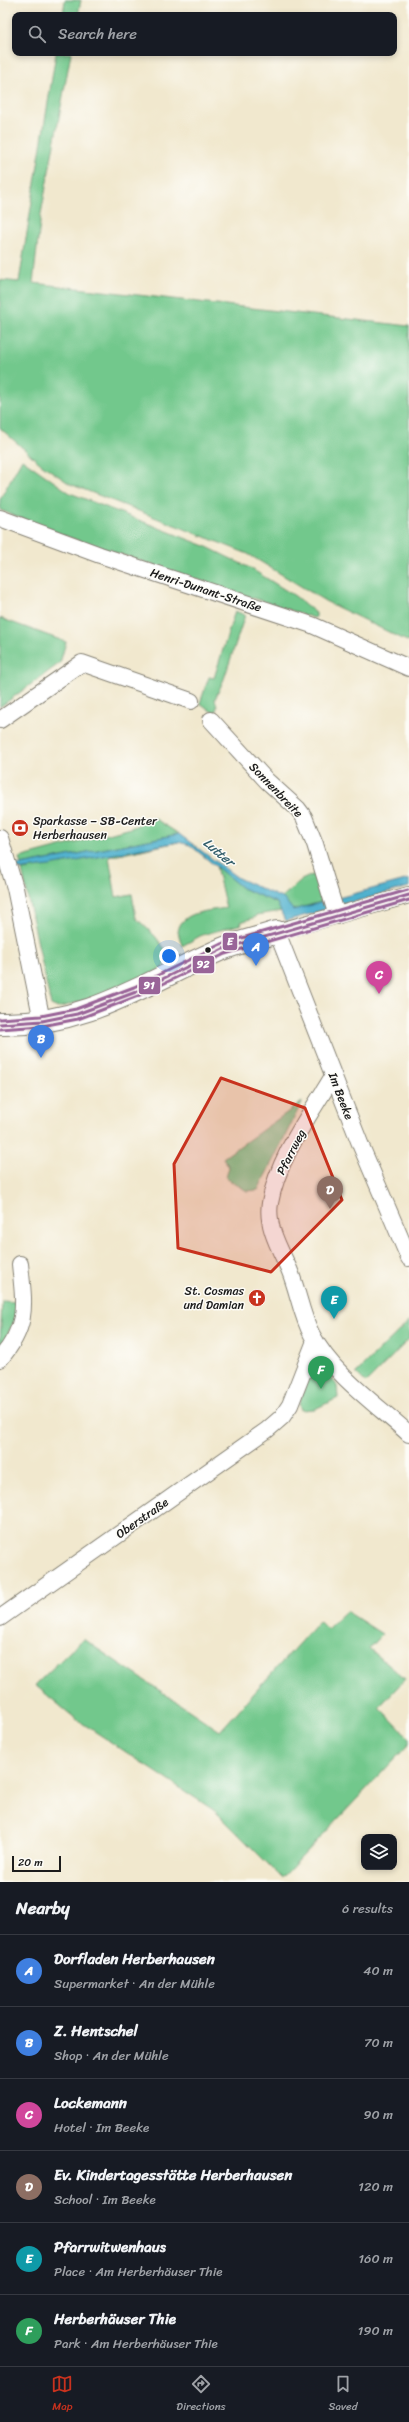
<!DOCTYPE html>
<meta charset="utf-8">
<style>
:root{--surface:#171b24;--page:#242831;--text:#f1f3f6;--muted:#9ea1a6;--line:#363941;--accent:#c8321e}
body{margin:0;font-family:Sriracha,sans-serif;background:var(--page);color:var(--text)}
.controls{position:absolute;right:12px;bottom:12px;display:grid;overflow:hidden;border-radius:8px;box-shadow:0 2px 6px #0003}
.controls button{width:36px;height:36px;display:grid;place-items:center;padding:0;border:0;border-bottom:1px solid var(--line);background:var(--surface);color:var(--text);font:20px sans-serif}
.scale{position:absolute;left:12px;bottom:10px;width:49px;box-sizing:border-box;padding-left:4px;border:2px solid #1c1c1c;border-top:0;font-size:11px;line-height:14px;white-space:nowrap;color:#1c1c1c;-webkit-text-stroke:3px #fdfcf7;paint-order:stroke}
.you{position:absolute;left:169px;top:956px;width:14px;height:14px;margin:-10px;border:3px solid #fff;border-radius:50%;background:#1a73e8;box-shadow:0 0 0 6px #1a73e833}
.badge{display:grid;place-items:center;width:26px;height:26px;border-radius:50%;background:var(--accent);color:#fff;font-size:13px;font-weight:700}
.pin{position:absolute;translate:-50% -33px;filter:drop-shadow(0 1px 2px #0008)}
.pin::after{content:'';position:absolute;top:21px;width:14px;height:12px;background:inherit;clip-path:polygon(0 0,100% 0,50% 100%)}
.list{margin:0;padding:0;list-style:none}
h2{display:flex;justify-content:space-between;align-items:center;height:52px;margin:0;padding:0 16px;font-size:17px}
h2 small{font-size:13px;font-weight:400;color:var(--muted)}
.list li{display:grid;grid-template-columns:26px 1fr auto;gap:12px;align-items:center;box-sizing:border-box;height:72px;padding:0 16px;border-top:1px solid var(--line)}
.list b{display:block;font-size:15px;white-space:nowrap}
.list p{margin:0;font-size:13px;white-space:nowrap;color:var(--muted)}
.list em{font-size:13px;font-style:normal;color:var(--muted)}
.icon{flex:none;width:22px;height:22px;fill:none;stroke:currentColor;stroke-width:2;stroke-linecap:round;stroke-linejoin:round}
.map{position:relative;flex:none;width:409px;height:1882px;overflow:hidden}
.search{position:absolute;background:var(--surface);box-shadow:0 2px 6px #0003;left:12px;right:12px;top:12px;height:44px;display:flex;align-items:center;gap:10px;box-sizing:border-box;padding:0 14px;border-radius:8px;color:var(--muted);font-size:15px}
.sheet{height:484px;background:var(--surface)}
nav{display:flex;justify-content:space-around;align-items:center;box-sizing:border-box;height:56px;border-top:1px solid var(--line);background:var(--surface);font-size:11px;color:var(--muted)}
nav a{display:grid;justify-items:center;gap:2px}
nav .on{color:var(--accent)}
.map>svg:first-child{display:block}
.green{fill:#72c88c;stroke:#477254}
.water{fill:#4fb1ce;stroke:#366675}
.lines{fill:none;stroke-linecap:round;stroke-linejoin:round}
.street-casing{stroke:#868275;stroke-width:18}
.secondary-casing{stroke:#868275;stroke-width:24}
.street{stroke:#fff;stroke-width:16}
.secondary{stroke:#fff;stroke-width:22}
.bus-1-casing{stroke:#fdfcf7;stroke-width:6}
.bus-2-casing{stroke:#fdfcf7;stroke-width:6}
.bus-3-casing{stroke:#fdfcf7;stroke-width:6}
.bus-1{stroke:#996498;stroke-width:3}
.bus-2{stroke:#996498;stroke-width:3}
.bus-3{stroke:#996498;stroke-width:3}
.marked{fill:#c8321e;fill-opacity:0.2;stroke:#c8321e;stroke-width:3;stroke-linejoin:round}
.bus-dot{fill:#1c1c1c;stroke:#fdfcf7;stroke-width:1.5}
.labels{text-anchor:middle;dominant-baseline:central;stroke-width:3;stroke-linejoin:round;paint-order:stroke}
.street-label{font-size:12px;fill:#1c1c1c;stroke:#fdfcf7}
.poi-label{font-size:12px;fill:#1c1c1c;stroke:#fdfcf7;text-anchor:start}
.water-label{font-size:13px;font-style:italic;fill:#335f6c;stroke:#fdfcf7}
.line-badge{stroke:#fdfcf7;stroke-width:1.5}
.badge-label{font-size:11px;text-anchor:middle;font-weight:bold;fill:#fff}
</style>
<div class="map">
<svg width="409" height="1882" viewBox="0 0 409 1882">
<rect width="100%" height="100%" fill="#fdfcf7"/>
<filter id="ink" filterUnits="userSpaceOnUse"><feTurbulence type="fractalNoise" baseFrequency=".025" numOctaves="2"/><feDisplacementMap in="SourceGraphic" scale="8" xChannelSelector="R" yChannelSelector="G"/><feConvolveMatrix kernelMatrix="1 2 1 2 8 2 1 2 1" color-interpolation-filters="sRGB"/></filter>
<filter id="wash" filterUnits="userSpaceOnUse"><feTurbulence type="fractalNoise" baseFrequency=".012" numOctaves="4" result="noise"/><feDisplacementMap in="SourceGraphic" scale="16" xChannelSelector="R" yChannelSelector="G"/><feGaussianBlur stdDeviation="0.9" result="paint"/><feColorMatrix in="noise" values="0 0 0 0 0 0 0 0 0 0 0 0 0 0 0 0 0 1.4 0 .05"/><feComposite in="paint" operator="in"/></filter>
<g filter="url(#wash)">
<rect width="100%" height="100%" fill="#f1e8ce"/>
<g class="green">
<path d="M65 0H81L78 15H63Z"/>
<path d="M56 53H71L41 214 33 283 409 326V642L325 601 248 554 70 484 41 464 0 428V280L19 282Z"/>
<path d="M22 459 70 493 205 546 250 568 295 596 316 613V617L314 618 71 538 0 510V499Z"/>
<path d="M235 611 245 615 224 679 215 699 217 707 215 714 200 703 209 677 214 678Z"/>
<path d="M0 618 66 642 60 663 0 707Z"/>
<path d="M154 818 179 834 21 865 19 858 131 828Z"/>
<path d="M178 842 109 857 116 897 132 894 136 918 155 936 168 953 164 968 110 993 58 1008 51 1005 22 870Z"/>
<path d="M216 866 242 888 277 903 282 911 256 915V917L241 922 242 924 202 935 182 946 178 932C180 911 210 911 226 908Z"/>
<path d="M319 872 328 900 293 910 284 900 280 899 301 880Z"/>
<path d="M302 1102 258 1190 247 1191 226 1178 229 1167 223 1158Z"/>
<path d="M2 1301 19 1302 16 1318 0 1348Z"/>
<path d="M409 1321V1339L366 1383 356 1373Z"/>
<path d="M324 1364 337 1386 338 1398 315 1409 301 1410 299 1404 309 1373Z"/>
<path d="M346 1611 382 1634 369 1648 405 1679 379 1707 409 1738V1744L282 1878 215 1811 76 1719 35 1685 83 1639 220 1731 319 1621 327 1629Z"/>
</g>
<path class="water" d="M179 834 238 878 284 899 293 910 409 879V887L285 921 277 903 242 888 190 845 178 842 50 866 0 872V864L21 865Z"/>
</g>
<g filter="url(#ink)">
<g class="lines">
<defs>
<g id="street">
<path d="M0 518 100 555 312 625 409 668"/>
<path d="M0 720 82 663 191 701"/>
<path d="M211 720 267 781 298 809 304 817 315 844 337 916"/>
<path d="M0 838 15 888 42 1021"/>
<path d="M409 895 277 932 361 1146 409 1258"/>
<path d="M333 1076C310 1115 278 1157 270 1203 266 1226 280 1249 289 1269 298 1290 301 1315 312 1335 333 1375 376 1404 409 1434"/>
<path d="M0 1359C29 1326 24 1304 20 1264"/>
<path d="M0 1618 267 1430 282 1417 290 1405 315 1341"/>
</g>
<path id="secondary" d="M0 1024C87 1026 146 982 222 949 239 942 259 938 277 932"/>
</defs>
<use href="#street" class="street-casing"/>
<use href="#secondary" class="secondary-casing"/>
<use href="#street" class="street"/>
<use href="#secondary" class="secondary"/>
<defs>
<path id="bus-1" d="M0 1024 42 1021 77 1014 136 992 223 949 409 895"/>
<path id="bus-2" d="M0 1029 42 1026 78 1019 138 996 225 954 409 900"/>
<path id="bus-3" d="M0 1019 41 1016 76 1009 134 987 221 944 408 890"/>
</defs>
<use href="#bus-1" class="bus-1-casing"/>
<use href="#bus-2" class="bus-2-casing"/>
<use href="#bus-3" class="bus-3-casing"/>
<use href="#bus-1" class="bus-1"/>
<use href="#bus-2" class="bus-2"/>
<use href="#bus-3" class="bus-3"/>
</g>
</g>
<path class="marked" d="M221 1078 305 1108 342 1200 271 1272 178 1248 174 1164Z"/>
<defs>
<symbol id="bank-disc" viewBox="-11 -11 22 22"><circle r="9.5" fill="#c8321e" stroke="#fdfcf7"/><path d="M-6-4H6V4H-6ZM0-2.3a2.3 2.3 0 1 0 0 4.6a2.3 2.3 0 1 0 0-4.6Z" fill="#fff"/></symbol>
<symbol id="church-disc" viewBox="-11 -11 22 22"><circle r="9.5" fill="#c8321e" stroke="#fdfcf7"/><path d="M-1.2-6h2.4v3.5h3.3v2.4h-3.3V6h-2.4V-.1h-3.3v-2.4h3.3Z" fill="#fff"/></symbol>
</defs>
<g fill-rule="evenodd">
<use href="#bank-disc" x="10" y="818" width="20" height="20"/>
<use href="#church-disc" x="247" y="1288" width="20" height="20"/>
</g>
<circle class="bus-dot" cx="208" cy="950" r="3.5"/>
<g class="labels">
<g class="street-label">
<text transform="translate(206 590) rotate(18)">Henri-Dunant-Straße</text>
<text transform="translate(276 790) rotate(46)">Sonnenbreite</text>
<text transform="translate(341 1096) rotate(69)">Im Beeke</text>
<text transform="translate(291 1152) rotate(-63)">Pfarrweg</text>
<text transform="translate(142 1518) rotate(-35)">Oberstraße</text>
</g>
<g class="poi-label">
<text x="33" y="821">Sparkasse – SB-Center<tspan x="33" dy="14">Herberhausen</tspan></text>
<text x="244" y="1291" text-anchor="end">St. Cosmas<tspan x="244" dy="14">und Damian</tspan></text>
</g>
<g class="water-label">
<text transform="translate(219 852) rotate(40)">Lutter</text>
</g>
</g>
<g class="line-badge">
<rect x="222" y="932" width="16" height="19" rx="4" fill="#996498"/>
<rect x="192" y="955" width="23" height="19" rx="4" fill="#996498"/>
<rect x="138" y="976" width="23" height="19" rx="4" fill="#996498"/>
</g>
<g class="badge-label">
<text x="230" y="945">E</text>
<text x="203" y="968">92</text>
<text x="149" y="989">91</text>
</g>
</svg>
<div class="controls">
<button><svg class="icon" aria-label="layers" viewBox="0 0 24 24"><path d="M12 4l9 5-9 5-9-5zM3 14l9 5 9-5"/></svg></button>
</div>
<div class="scale">20 m</div>
<div class="you"></div>
<div class="pin badge" style="left:256px;top:966px;background:#3f7fe0">A</div>
<div class="pin badge" style="left:41px;top:1058px;background:#3f7fe0">B</div>
<div class="pin badge" style="left:379px;top:994px;background:#d1479c">C</div>
<div class="pin badge" style="left:330px;top:1209px;background:#8d6e63">D</div>
<div class="pin badge" style="left:334px;top:1319px;background:#0f9aa8">E</div>
<div class="pin badge" style="left:321px;top:1389px;background:#2e9e5b">F</div>
<div class="search"><svg class="icon" aria-label="search" viewBox="0 0 24 24"><circle cx="10" cy="10" r="6"/><path d="M15 15l6 6"/></svg>Search here</div>
</div>
<section class="sheet">
<h2>Nearby<small>6 results</small></h2>
<ul class="list">
<li><span class="badge" style="background:#3f7fe0">A</span><div><b>Dorfladen Herberhausen</b><p>Supermarket · An der Mühle</p></div><em>40 m</em></li>
<li><span class="badge" style="background:#3f7fe0">B</span><div><b>Z. Hentschel</b><p>Shop · An der Mühle</p></div><em>70 m</em></li>
<li><span class="badge" style="background:#d1479c">C</span><div><b>Lockemann</b><p>Hotel · Im Beeke</p></div><em>90 m</em></li>
<li><span class="badge" style="background:#8d6e63">D</span><div><b>Ev. Kindertagesstätte Herberhausen</b><p>School · Im Beeke</p></div><em>120 m</em></li>
<li><span class="badge" style="background:#0f9aa8">E</span><div><b>Pfarrwitwenhaus</b><p>Place · Am Herberhäuser Thie</p></div><em>160 m</em></li>
<li><span class="badge" style="background:#2e9e5b">F</span><div><b>Herberhäuser Thie</b><p>Park · Am Herberhäuser Thie</p></div><em>190 m</em></li>
</ul>
</section>
<nav>
<a class="on"><svg class="icon" aria-label="map" viewBox="0 0 24 24"><path d="M3 6l6-2 6 2 6-2v14l-6 2-6-2-6 2zM9 4v14M15 6v14"/></svg>Map</a>
<a><svg class="icon" aria-label="directions" viewBox="0 0 24 24"><path d="M12 3l9 9-9 9-9-9zM9 14v-3h6M13 9l2 2-2 2"/></svg>Directions</a>
<a><svg class="icon" aria-label="saved" viewBox="0 0 24 24"><path d="M7 4h10v16l-5-4-5 4z"/></svg>Saved</a>
</nav>
